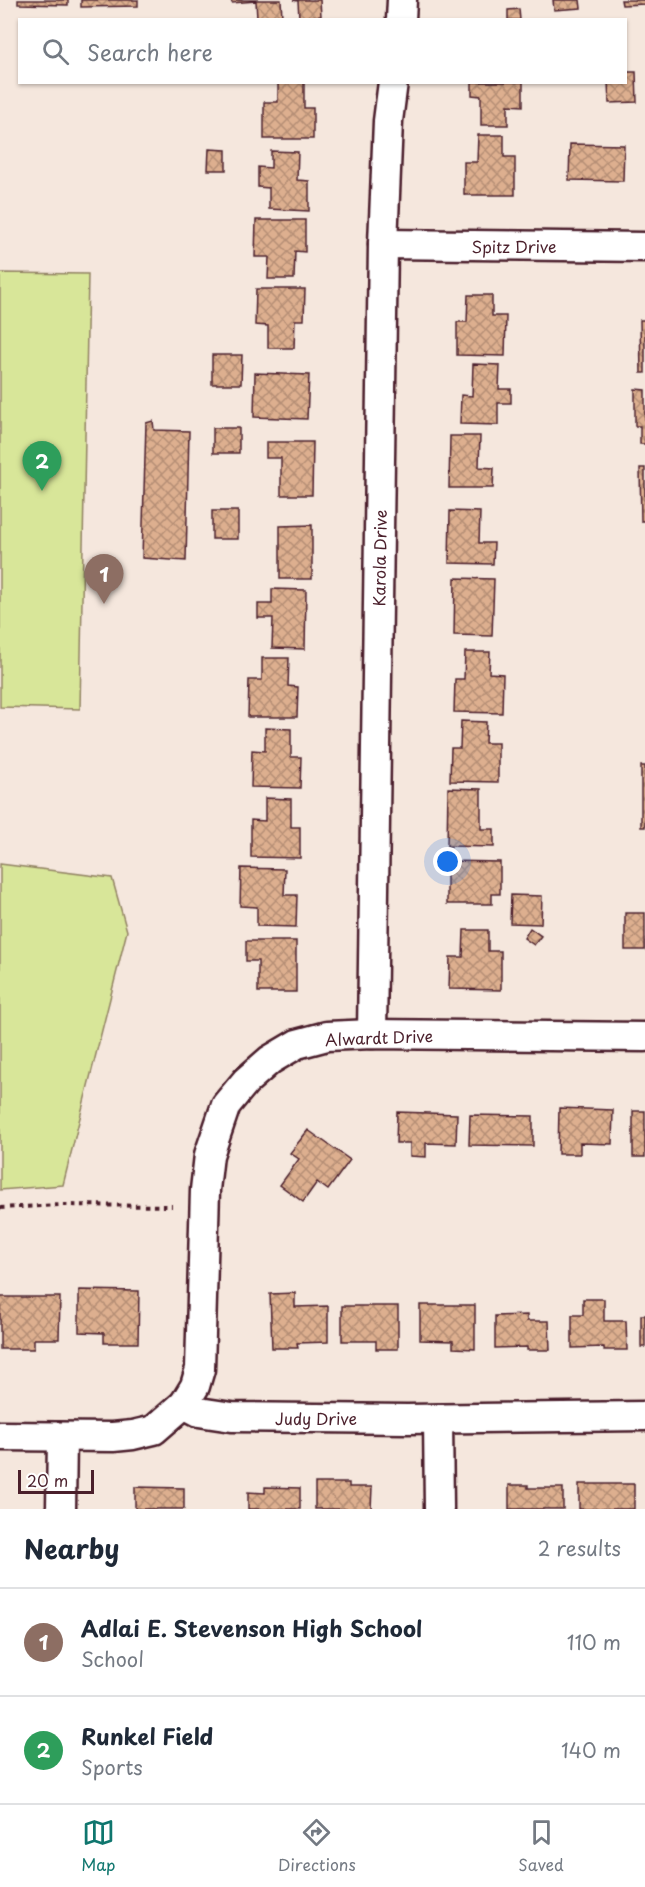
<!DOCTYPE html>
<style>
:root{--surface:#fff;--page:#f6f6f7;--text:#1f2937;--muted:#747a83;--line:#e0e1e3;--accent:#0f766e}
body{margin:0;font-family:"Playpen Sans",sans-serif;background:var(--page);color:var(--text)}
.scale{position:absolute;left:18px;bottom:15px;width:76px;box-sizing:border-box;padding-left:6px;border:3px solid #4a1f2b;border-top:0;font-size:16px;line-height:21px;white-space:nowrap;color:#4a1f2b;-webkit-text-stroke:4px #fff;paint-order:stroke}
.you{position:absolute;left:448px;top:862px;width:21px;height:21px;margin:-15px;border:4px solid #fff;border-radius:50%;background:#1a73e8;box-shadow:0 0 0 9px #1a73e833}
.badge{display:grid;place-items:center;width:39px;height:39px;border-radius:50%;background:var(--accent);color:#fff;font-size:20px;font-weight:700}
.pin{position:absolute;translate:-50% -50px;filter:drop-shadow(0 2px 3px #0008)}
.pin::after{content:'';position:absolute;top:32px;width:21px;height:18px;background:inherit;clip-path:polygon(0 0,100% 0,50% 100%)}
.list{margin:0;padding:0;list-style:none}
h2{display:flex;justify-content:space-between;align-items:center;height:78px;margin:0;padding:0 24px;font-size:26px}
h2 small{font-size:20px;font-weight:400;color:var(--muted)}
.list li{display:grid;grid-template-columns:39px 1fr auto;gap:18px;align-items:center;box-sizing:border-box;height:108px;padding:0 24px;border-top:2px solid var(--line)}
.list b{display:block;font-size:22px;white-space:nowrap}
.list p{margin:0;font-size:20px;white-space:nowrap;color:var(--muted)}
.list em{font-size:20px;font-style:normal;color:var(--muted)}
.icon{flex:none;width:33px;height:33px;fill:none;stroke:currentColor;stroke-width:2;stroke-linecap:round;stroke-linejoin:round}
.map{position:relative;flex:none;width:645px;height:1509px;overflow:hidden}
.search{position:absolute;background:var(--surface);box-shadow:0 2px 4px #0004;left:18px;right:18px;top:18px;height:66px;display:flex;align-items:center;gap:15px;box-sizing:border-box;padding:0 21px;border-radius:0px;color:var(--muted);font-size:22px}
.sheet{height:294px;background:var(--surface)}
nav{display:flex;justify-content:space-around;align-items:center;box-sizing:border-box;height:84px;border-top:2px solid var(--line);background:var(--surface);font-size:16px;color:var(--muted)}
nav a{display:grid;justify-items:center;gap:3px}
nav .on{color:var(--accent)}
.map>svg:first-child{display:block}
.grass{fill:#d8e699;stroke:#918262;stroke-width:1.5}
.building{fill:url(#building-cross-hatch);stroke:#4a1f2b;stroke-width:1.5}
.lines{fill:none;stroke-linecap:round;stroke-linejoin:round}
.minor-casing{stroke:#4a1f2b;stroke-width:33}
.path{stroke:#4a1f2b;stroke-width:4;stroke-dasharray:4.5 4.5;stroke-linecap:butt}
.minor{stroke:#fff;stroke-width:28}
.labels{text-anchor:middle;dominant-baseline:central;stroke-width:4.5;stroke-linejoin:round;paint-order:stroke}
.street-label{font-size:16px;fill:#4a1f2b;stroke:#fff}
</style>
<div class="map">
<svg width="645" height="1509" viewBox="0 0 645 1509">
<defs>
<pattern id="building-cross-hatch" width="8" height="8" patternUnits="userSpaceOnUse" patternTransform="scale(1.5)"><rect width="8" height="8" fill="#ddaf8f"/><path d="M0 0l8 8M0 8l8-8" fill="none" stroke="#b58e75"/></pattern>
</defs>
<rect width="100%" height="100%" fill="#f5e7dd"/>
<filter id="ink" filterUnits="userSpaceOnUse"><feTurbulence type="fractalNoise" baseFrequency=".0167" numOctaves="2"/><feDisplacementMap in="SourceGraphic" scale="12" xChannelSelector="R" yChannelSelector="G"/><feConvolveMatrix kernelMatrix="1 2 1 2 8 2 1 2 1" color-interpolation-filters="sRGB"/></filter>
<g filter="url(#ink)">
<g class="grass">
<path d="M0 273 88 274 80 709 0 707Z"/>
<path d="M0 864 112 878 127 931 63 1185 0 1190Z"/>
</g>
<g class="building">
<path d="M18 0H68V5L18 4Z"/>
<path d="M81 0H138V6L81 7Z"/>
<path d="M231 0H281L282 17 257 18 256 1 232 3Z"/>
<path d="M293 0H320L321 16 299 17 298 1Z"/>
<path d="M553 0H580L581 8 554 10Z"/>
<path d="M621 0H645V4L622 5Z"/>
<path d="M519 9 520 20H508V10Z"/>
<path d="M626 72H636L637 102 609 103 608 82H626Z"/>
<path d="M278 82H304V108H313V139H264V102H278Z"/>
<path d="M472 82H523V106L508 105V125H481V96L472 95Z"/>
<path d="M478 135H504V157H515V195H464V162H477Z"/>
<path d="M570 144 624 145 623 181 569 180Z"/>
<path d="M209 149 226 150V170H208Z"/>
<path d="M271 151 298 152 297 180 309 181V211L269 209V188L258 187V167L271 168Z"/>
<path d="M256 220H305V252L295 251 294 279H268L269 257H255Z"/>
<path d="M256 289H305L304 320H295L294 348H268V326L255 325Z"/>
<path d="M468 295H492V316H506L505 356 457 355V322H467Z"/>
<path d="M640 320H645V373H641Z"/>
<path d="M212 355H242L241 384H212Z"/>
<path d="M473 364 500 365 499 389H511V403H498V425L460 424 461 395 472 396Z"/>
<path d="M255 373 309 375 307 419 254 417Z"/>
<path d="M635 389 645 390V444H640V426H635Z"/>
<path d="M153 421 154 430 189 431 186 561 142 558 146 423Z"/>
<rect x="213" y="428" width="26" height="25"/>
<path d="M450 436H480L479 467 494 468 493 488H449Z"/>
<path d="M266 442H313L312 495H281V458H266Z"/>
<path d="M640 468H645V521H641Z"/>
<rect x="212" y="511" width="26" height="28"/>
<path d="M450 511 480 512 479 543H494L493 564 449 563Z"/>
<path d="M312 525V579H280V526Z"/>
<path d="M455 578 494 579 492 636 454 635Z"/>
<path d="M272 589 306 590 305 649 272 648 273 618H258V604H272Z"/>
<path d="M465 652H490L489 673 503 674 502 713 454 712 455 679H464Z"/>
<path d="M262 658H289L288 686 298 687 297 717H248L249 680H262Z"/>
<path d="M461 721 486 722 485 743H498V782L450 781 451 748H460Z"/>
<path d="M265 728 291 729V757H301L300 788 251 787 252 750 265 751Z"/>
<rect x="641" y="766" width="4" height="61"/>
<path d="M448 788 481 789V829H494V847L447 846Z"/>
<path d="M265 798 291 799V827H300V858L251 857V820L265 821Z"/>
<path d="M447 861 500 862V894H492V904H447Z"/>
<path d="M241 868 285 869 284 895H297L296 927 257 926V907L240 906Z"/>
<path d="M511 895 542 896 541 924 510 923Z"/>
<rect x="625" y="913" width="20" height="37"/>
<path d="M530 928 541 936 534 945 524 938Z"/>
<path d="M464 930H488V951H501V990L449 989 450 957H463Z"/>
<path d="M246 941H296V992H258V961H246Z"/>
<path d="M559 1108 613 1110 612 1144 580 1143V1154H558Z"/>
<rect x="633" y="1111" width="12" height="46"/>
<path d="M397 1112 457 1114 456 1144 426 1143V1157L410 1156V1143H396Z"/>
<path d="M470 1115 533 1116V1146L469 1145Z"/>
<path d="M308 1130 350 1160 328 1190 317 1182 303 1202 280 1185 299 1159 290 1153Z"/>
<path d="M79 1290 139 1291 138 1343H104V1333L79 1332Z"/>
<path d="M295 1293V1307L328 1306V1342L297 1343 298 1348H272L270 1294Z"/>
<path d="M0 1297H60L59 1339H34V1349H0Z"/>
<path d="M583 1299H604V1321H626L627 1350H604V1347L572 1348V1315H583Z"/>
<path d="M420 1305H475V1349L453 1348V1341L420 1340Z"/>
<path d="M342 1306H398V1349H376V1341H342Z"/>
<path d="M527 1315V1321H549L550 1350H527V1347L495 1348V1316Z"/>
<rect x="641" y="1315" width="4" height="32"/>
<path d="M315 1483H349V1487H372L371 1509H315Z"/>
<rect x="579" y="1484" width="55" height="25"/>
<path d="M509 1485H528V1488H563V1509H509Z"/>
<path d="M135 1487 184 1488V1509H135Z"/>
<path d="M265 1487 300 1488V1509H248V1492L265 1493Z"/>
</g>
<g class="lines">
<defs>
<g id="minor">
<path d="M401 20 402 0"/>
<path d="M383 244 645 247"/>
<path d="M372 1034 383 244 388 121 393 82"/>
<path d="M184 1404 195 1386 200 1369 205 1190 209 1155 226 1105 246 1081 270 1060 297 1044 327 1036 372 1034 645 1037"/>
<path d="M438 1419 439 1509"/>
<path d="M0 1436 113 1437 133 1435 154 1430 184 1404 199 1412 232 1417 407 1419 645 1416"/>
<path d="M61 1509 62 1437"/>
</g>
</defs>
<use href="#minor" class="minor-casing"/>
<path class="path" d="M0 1208 61 1205 172 1206"/>
<use href="#minor" class="minor"/>
</g>
</g>
<g class="labels">
<g class="street-label">
<text x="514" y="246">Spitz Drive</text>
<text transform="translate(379 558) rotate(-89)">Karola Drive</text>
<text transform="translate(379 1037) rotate(-2)">Alwardt Drive</text>
<text x="316" y="1418">Judy Drive</text>
</g>
</g>
</svg>
<div class="scale">20 m</div>
<div class="you"></div>
<div class="pin badge" style="left:104px;top:604px;background:#8d6e63">1</div>
<div class="pin badge" style="left:42px;top:491px;background:#2e9e5b">2</div>
<div class="search"><svg class="icon" aria-label="search" viewBox="0 0 24 24"><circle cx="10" cy="10" r="6"/><path d="M15 15l6 6"/></svg>Search here</div>
</div>
<section class="sheet">
<h2>Nearby<small>2 results</small></h2>
<ul class="list">
<li><span class="badge" style="background:#8d6e63">1</span><div><b>Adlai E. Stevenson High School</b><p>School</p></div><em>110 m</em></li>
<li><span class="badge" style="background:#2e9e5b">2</span><div><b>Runkel Field</b><p>Sports</p></div><em>140 m</em></li>
</ul>
</section>
<nav>
<a class="on"><svg class="icon" aria-label="map" viewBox="0 0 24 24"><path d="M3 6l6-2 6 2 6-2v14l-6 2-6-2-6 2zM9 4v14M15 6v14"/></svg>Map</a>
<a><svg class="icon" aria-label="directions" viewBox="0 0 24 24"><path d="M12 3l9 9-9 9-9-9zM9 14v-3h6M13 9l2 2-2 2"/></svg>Directions</a>
<a><svg class="icon" aria-label="saved" viewBox="0 0 24 24"><path d="M7 4h10v16l-5-4-5 4z"/></svg>Saved</a>
</nav>
